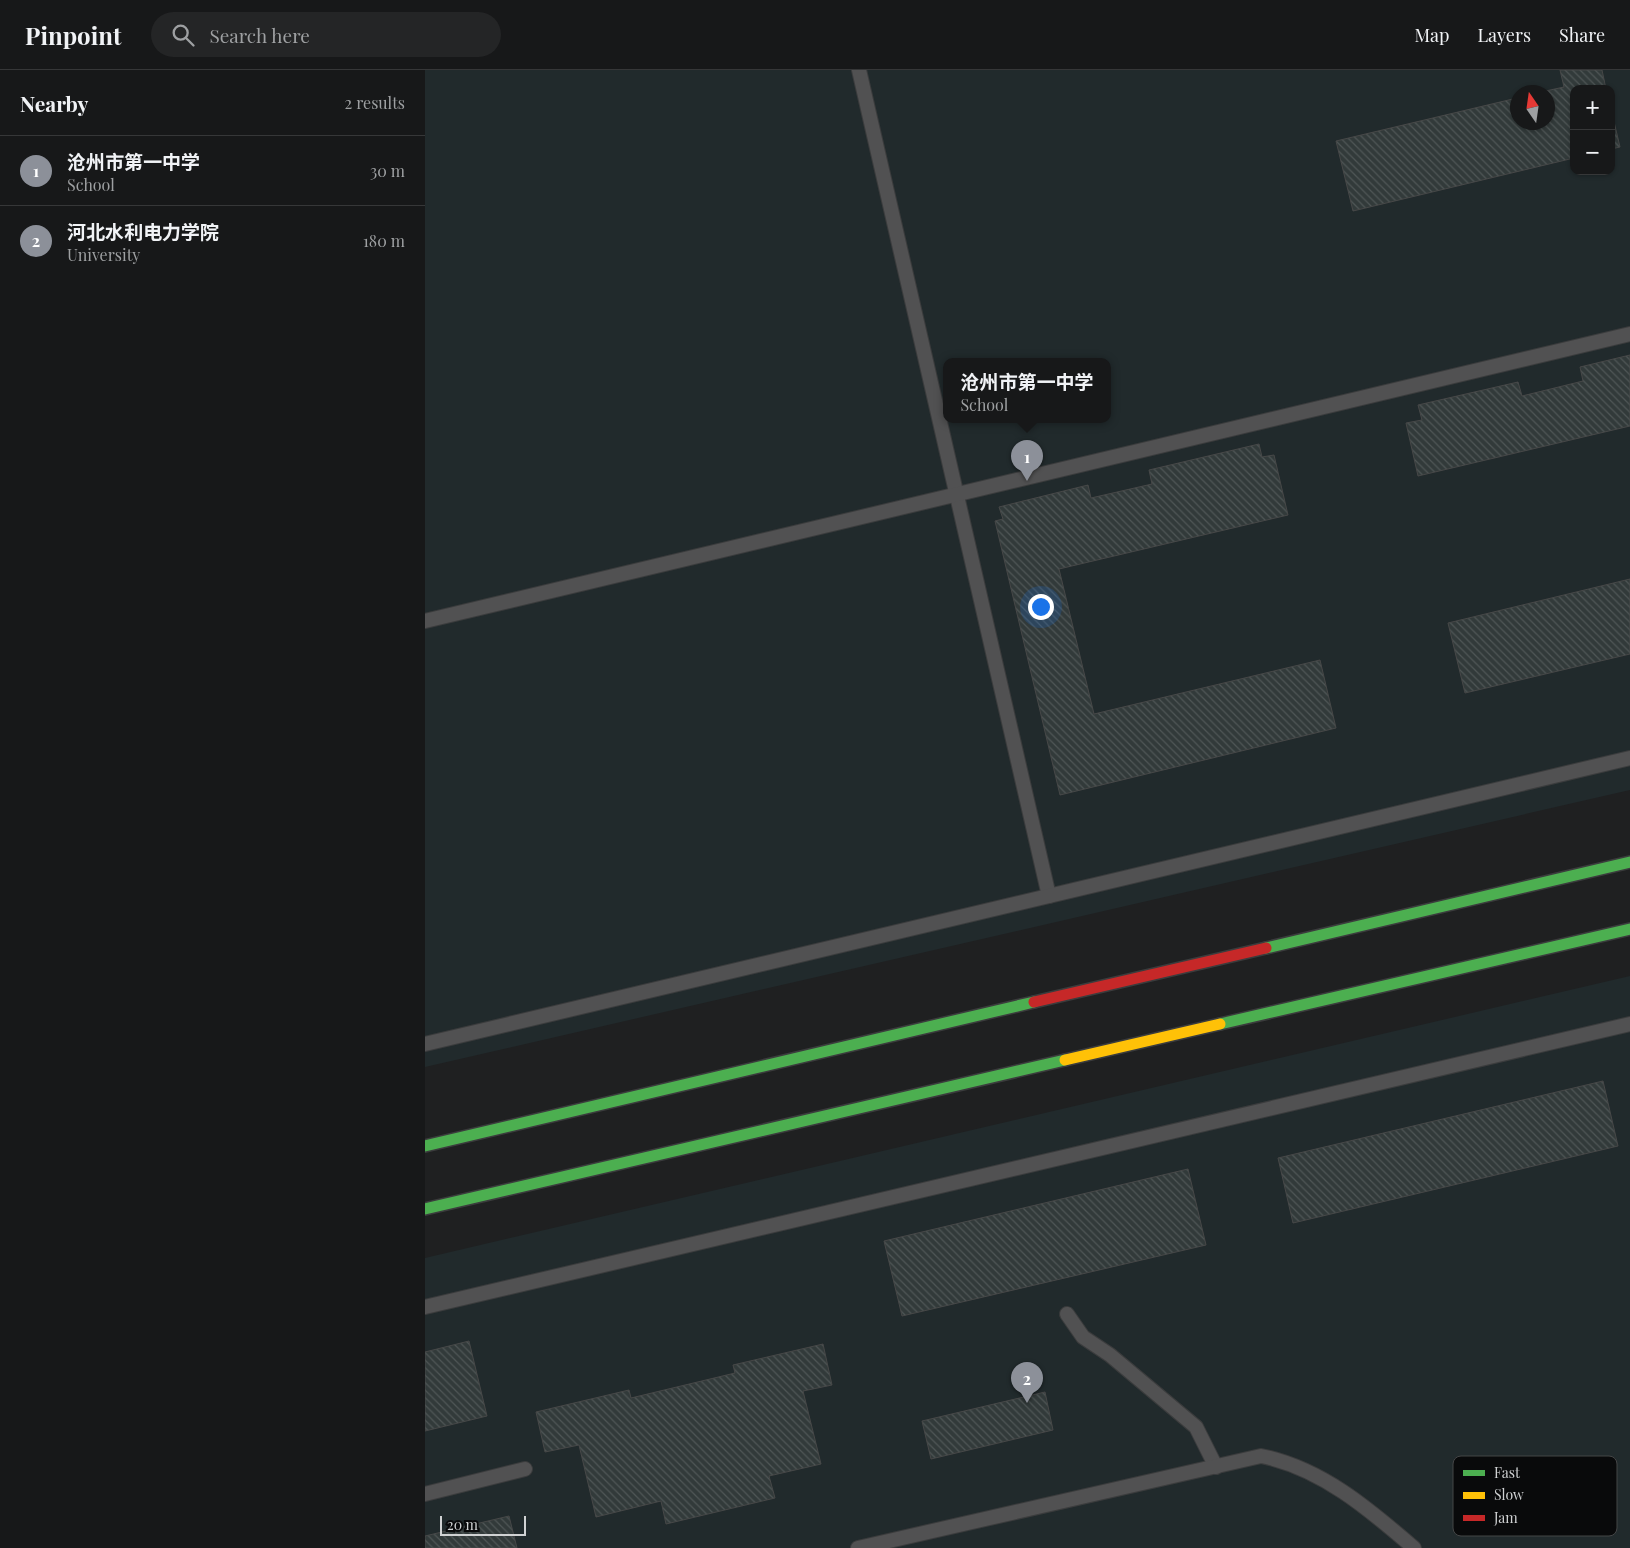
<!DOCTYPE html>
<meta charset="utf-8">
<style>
:root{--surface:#171819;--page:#242526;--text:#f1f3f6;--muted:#9ea0a2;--line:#363738;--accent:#8c9099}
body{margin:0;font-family:"Playfair Display","Noto Sans SC",serif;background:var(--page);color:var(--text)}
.controls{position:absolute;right:15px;top:15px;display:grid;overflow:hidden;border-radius:10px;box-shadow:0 1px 4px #0004}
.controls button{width:45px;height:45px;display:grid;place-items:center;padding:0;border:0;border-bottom:1px solid var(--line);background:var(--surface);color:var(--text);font:25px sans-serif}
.compass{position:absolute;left:1085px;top:15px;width:45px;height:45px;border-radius:50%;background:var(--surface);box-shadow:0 1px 4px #0004;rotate:347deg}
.scale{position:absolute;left:15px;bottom:12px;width:86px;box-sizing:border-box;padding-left:5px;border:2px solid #d0d2d3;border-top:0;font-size:14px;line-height:18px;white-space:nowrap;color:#d0d2d3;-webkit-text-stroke:4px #090a0b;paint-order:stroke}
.you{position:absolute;left:615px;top:536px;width:18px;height:18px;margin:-12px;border:4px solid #fff;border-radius:50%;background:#1a73e8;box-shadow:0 0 0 8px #1a73e833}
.badge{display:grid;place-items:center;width:32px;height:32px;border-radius:50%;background:var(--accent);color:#fff;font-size:16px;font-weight:700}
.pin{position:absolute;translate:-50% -41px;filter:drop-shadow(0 1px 2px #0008)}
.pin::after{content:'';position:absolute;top:26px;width:18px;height:15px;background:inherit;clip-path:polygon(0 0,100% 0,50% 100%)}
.popup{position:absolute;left:518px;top:288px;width:168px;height:65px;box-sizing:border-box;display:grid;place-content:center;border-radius:10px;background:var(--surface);filter:drop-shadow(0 1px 4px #0005);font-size:16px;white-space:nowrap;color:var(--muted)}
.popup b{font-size:19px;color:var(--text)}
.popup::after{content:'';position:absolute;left:50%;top:100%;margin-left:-10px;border:10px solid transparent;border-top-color:var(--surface)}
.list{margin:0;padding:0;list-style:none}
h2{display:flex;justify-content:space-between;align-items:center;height:65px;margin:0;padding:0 20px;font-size:21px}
h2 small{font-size:16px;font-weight:400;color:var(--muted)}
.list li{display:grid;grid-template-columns:32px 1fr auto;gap:15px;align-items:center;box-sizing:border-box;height:70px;padding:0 20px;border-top:1px solid var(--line)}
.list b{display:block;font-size:19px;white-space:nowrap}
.list p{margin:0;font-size:16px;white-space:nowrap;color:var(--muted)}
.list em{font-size:16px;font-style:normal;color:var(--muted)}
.icon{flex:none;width:28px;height:28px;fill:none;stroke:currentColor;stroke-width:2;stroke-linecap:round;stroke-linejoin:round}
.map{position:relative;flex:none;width:1205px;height:1478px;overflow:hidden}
header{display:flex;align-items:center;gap:30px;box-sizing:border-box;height:70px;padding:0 25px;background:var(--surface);border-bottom:1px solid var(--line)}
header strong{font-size:24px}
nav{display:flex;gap:28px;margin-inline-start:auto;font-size:18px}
.search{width:350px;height:45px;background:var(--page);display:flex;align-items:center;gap:12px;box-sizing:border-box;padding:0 18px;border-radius:28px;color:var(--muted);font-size:19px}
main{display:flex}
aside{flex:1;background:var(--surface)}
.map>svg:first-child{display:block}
.built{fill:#212a2c;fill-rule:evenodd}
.building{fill:url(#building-back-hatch);stroke:#474848}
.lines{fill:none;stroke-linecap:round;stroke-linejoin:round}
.lane-casing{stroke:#3b3c3d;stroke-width:16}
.fast-casing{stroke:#3b3c3d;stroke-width:14}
.slow-casing{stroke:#3b3c3d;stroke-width:14}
.jam-casing{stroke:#3b3c3d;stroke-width:14}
.lane{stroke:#515152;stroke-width:14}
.fast{stroke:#4caf50;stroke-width:11}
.slow{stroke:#ffc107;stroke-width:11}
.jam{stroke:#c62828;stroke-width:11}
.key{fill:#090a0b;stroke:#454647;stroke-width:1}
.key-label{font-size:14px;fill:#d0d2d3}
</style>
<header>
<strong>Pinpoint</strong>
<div class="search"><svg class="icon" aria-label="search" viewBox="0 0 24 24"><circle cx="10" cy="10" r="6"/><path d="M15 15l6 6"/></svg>Search here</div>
<nav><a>Map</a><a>Layers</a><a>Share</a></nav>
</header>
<main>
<aside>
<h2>Nearby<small>2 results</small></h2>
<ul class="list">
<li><span class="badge">1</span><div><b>沧州市第一中学</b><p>School</p></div><em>30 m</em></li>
<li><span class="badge">2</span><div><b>河北水利电力学院</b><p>University</p></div><em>180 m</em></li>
</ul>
</aside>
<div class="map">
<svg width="1205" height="1478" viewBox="0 0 1205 1478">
<defs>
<pattern id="building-back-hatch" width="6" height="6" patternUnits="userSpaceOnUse" patternTransform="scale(1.25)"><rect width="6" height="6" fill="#323a3a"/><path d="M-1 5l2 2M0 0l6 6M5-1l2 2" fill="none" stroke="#4f5656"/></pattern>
</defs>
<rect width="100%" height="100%" fill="#1f2021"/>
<g class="built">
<path d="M0 0H1205V720L0 997ZM1149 19H1186V101H1149ZM1092 22H1122V52H1092ZM522 292H682V350H522Z"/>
<path d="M1205 906V1478H0V1188Z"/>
</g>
<g class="building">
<path d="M1135 0H1177L1181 19H1149V88L928 141 911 71 1092 28V52H1122V22H1116L1139 17Z"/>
<path d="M1186 39 1195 77 1186 79Z"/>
<path d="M1205 285V356L993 406 981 353 997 350 993 335 1093 312 1097 326 1158 311 1155 297Z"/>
<path d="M834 374 837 387 849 385 863 445 634 499 669 644 895 590 911 658 635 725 570 451 578 449 574 437 663 415 666 428 727 414 724 400Z"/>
<path d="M1205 509V584L1040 623 1023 553Z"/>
<path d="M1178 1011 1193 1076 868 1153 853 1088Z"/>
<path d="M763 1099 781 1175 477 1246 459 1171Z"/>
<path d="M44 1271 62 1346 0 1361V1282Z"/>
<path d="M398 1274 407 1315 378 1321 396 1394 344 1406 350 1428 241 1454 236 1431 171 1447 154 1375 120 1382 111 1342 204 1320 206 1328 310 1303 308 1295Z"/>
<path d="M620 1322 628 1360 506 1389 497 1351Z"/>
<path d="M84 1446 92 1478H0V1466Z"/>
</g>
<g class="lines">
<defs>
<g id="lane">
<path d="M434 0 624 826"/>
<path d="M0 551 1205 264"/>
<path d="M0 974 1205 688"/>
<path d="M0 1237 1205 954"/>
<path d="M642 1244 658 1267 685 1285 771 1357 791 1397"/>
<path d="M0 1424 100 1399"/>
<path d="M433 1478 836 1386C896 1398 944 1439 989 1478"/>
</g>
<g id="fast">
<path d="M841 878 1205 792"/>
<path d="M795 954 1205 859"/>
<path d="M0 1076 609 932"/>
<path d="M0 1139 640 990"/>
</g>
<path id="slow" d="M640 990 795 954"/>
<path id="jam" d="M609 932 841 878"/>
</defs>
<use href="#lane" class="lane-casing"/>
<use href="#fast" class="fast-casing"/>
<use href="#slow" class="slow-casing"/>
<use href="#jam" class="jam-casing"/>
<use href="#lane" class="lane"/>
<use href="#fast" class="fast"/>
<use href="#slow" class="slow"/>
<use href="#jam" class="jam"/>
</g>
<rect x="1028" y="1386" width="164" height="80" rx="8" class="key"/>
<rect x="1038" y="1400" width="22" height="6" fill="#4caf50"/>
<rect x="1038" y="1422" width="22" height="7" fill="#ffc107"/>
<rect x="1038" y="1445" width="22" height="6" fill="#c62828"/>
<g class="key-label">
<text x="1069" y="1408">Fast</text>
<text x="1069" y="1430">Slow</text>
<text x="1069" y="1453">Jam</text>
</g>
</svg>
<div class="controls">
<button>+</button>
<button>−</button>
</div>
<svg class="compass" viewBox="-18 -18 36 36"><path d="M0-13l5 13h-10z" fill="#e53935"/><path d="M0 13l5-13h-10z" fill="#9ea0a2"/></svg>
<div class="scale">20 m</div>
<div class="you"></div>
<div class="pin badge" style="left:602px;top:411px">1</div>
<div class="popup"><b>沧州市第一中学</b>School</div>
<div class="pin badge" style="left:602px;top:1333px">2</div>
</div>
</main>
